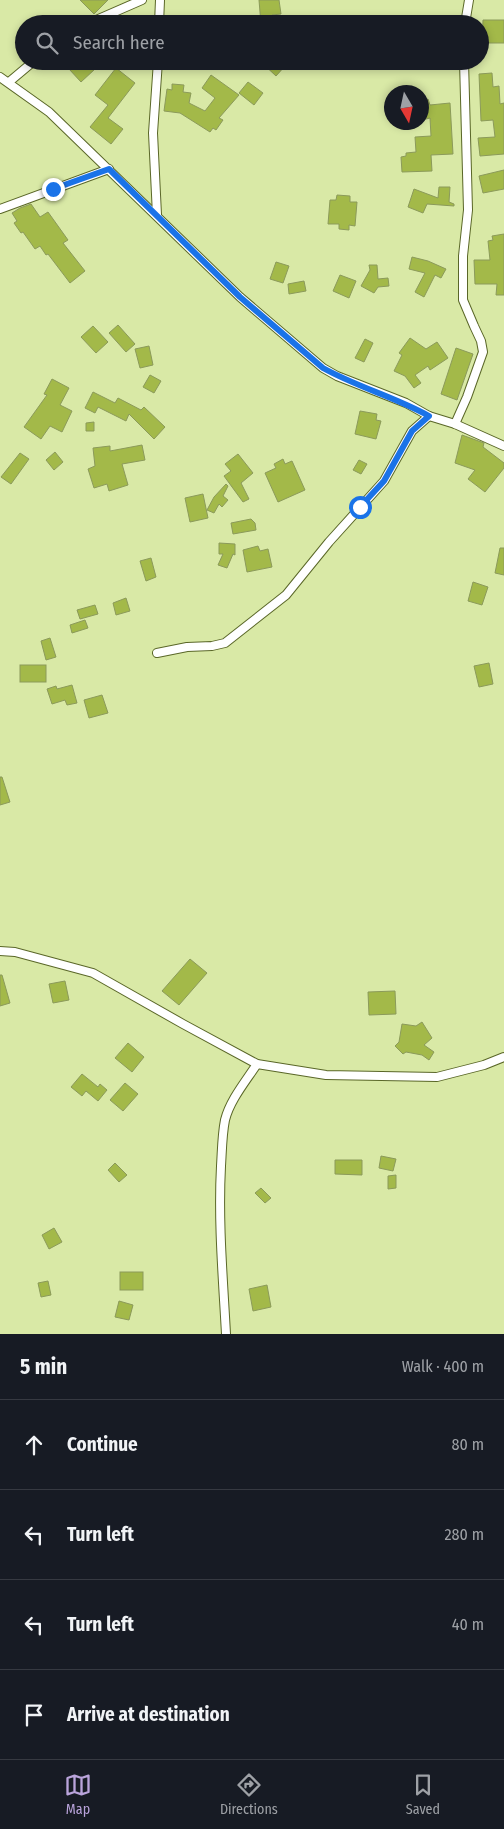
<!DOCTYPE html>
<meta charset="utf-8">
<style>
:root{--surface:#171b24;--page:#242831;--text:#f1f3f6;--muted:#9ea1a6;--line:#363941;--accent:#baa4db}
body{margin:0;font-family:"Fira Sans Condensed",sans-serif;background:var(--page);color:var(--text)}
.compass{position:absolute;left:384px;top:85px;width:45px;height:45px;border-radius:50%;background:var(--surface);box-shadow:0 2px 8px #0003;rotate:171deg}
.stop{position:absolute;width:15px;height:15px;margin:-11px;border:4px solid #1a73e8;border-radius:50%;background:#fff}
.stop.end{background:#1a73e8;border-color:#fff;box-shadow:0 1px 5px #0008}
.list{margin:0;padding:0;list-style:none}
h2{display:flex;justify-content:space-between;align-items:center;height:65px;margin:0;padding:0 20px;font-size:21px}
h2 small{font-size:16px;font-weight:400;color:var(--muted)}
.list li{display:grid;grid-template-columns:32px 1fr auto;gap:15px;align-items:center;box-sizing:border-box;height:90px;padding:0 20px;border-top:1px solid var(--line)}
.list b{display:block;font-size:19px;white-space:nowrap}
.list em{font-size:16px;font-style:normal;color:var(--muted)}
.icon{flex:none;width:28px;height:28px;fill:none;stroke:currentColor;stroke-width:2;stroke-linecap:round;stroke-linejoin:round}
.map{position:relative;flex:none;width:504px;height:1334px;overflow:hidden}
.search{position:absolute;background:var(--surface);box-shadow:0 2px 8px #0003;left:15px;right:15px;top:15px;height:55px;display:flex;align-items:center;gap:12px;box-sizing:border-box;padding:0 18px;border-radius:28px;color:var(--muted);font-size:19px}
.sheet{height:425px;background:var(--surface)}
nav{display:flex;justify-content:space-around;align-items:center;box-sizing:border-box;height:70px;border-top:1px solid var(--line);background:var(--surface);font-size:14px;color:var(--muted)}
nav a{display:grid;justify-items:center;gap:2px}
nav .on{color:var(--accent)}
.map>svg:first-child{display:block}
.building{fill:#a3b949;stroke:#8b9a5a}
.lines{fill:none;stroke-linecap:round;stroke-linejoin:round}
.minor-casing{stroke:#5a6728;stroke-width:10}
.minor{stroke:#fff;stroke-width:8}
.route{stroke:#1a73e8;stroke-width:6}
</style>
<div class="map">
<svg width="504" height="1334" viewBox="0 0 504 1334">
<rect width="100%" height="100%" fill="#d9e9a6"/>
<g class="building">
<path d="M80 0H108L94 14Z"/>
<path d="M259 0H279L281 14 272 15V24H261Z"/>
<path d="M483 20H504V43H482Z"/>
<path d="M77 61H88L95 69 81 82 69 69Z"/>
<path d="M260 61H280L285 66 276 76Z"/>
<path d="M116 68 135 83 108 118 123 129 111 144 90 127 108 105 95 95Z"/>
<path d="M492 73 493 87 499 86 500 104 504 103V154L480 156 478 138 495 137 493 120 481 121 479 74Z"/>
<path d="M211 75 239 95 219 118 223 120 216 130 213 128 210 132 180 113 164 111 167 89 172 90V84L184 85 183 92 191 93 189 103 205 111 215 98 202 88Z"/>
<path d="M248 82 263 93 254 105 239 93Z"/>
<path d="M428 99 430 105 450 103 453 154 431 155 432 171 402 172 401 157 406 156V153L416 152 415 137 431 136 430 118 422 120V101Z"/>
<path d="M504 170V189L483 193 479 176Z"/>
<path d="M439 187H450L449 202 454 204V206L427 204 423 213 408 207 414 189 438 198Z"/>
<path d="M337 195 350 196V202H357L355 226 349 225V230L339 229V224H328L330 200H336Z"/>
<path d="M31 204 40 217 48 212 68 240 63 243 85 271 70 283 48 254 46 255 40 246 35 249 23 232 21 233 14 223 17 221 12 213 20 208Z"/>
<path d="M504 234V295H496L497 284H475L474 260H490L488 241 493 240 492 236Z"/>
<path d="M412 257 428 261 446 269 441 278 435 275 424 297 415 292 425 273 409 269Z"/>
<path d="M276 262 289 266 283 283 270 279Z"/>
<path d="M369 265H377L378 279 388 278 389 286 378 287 374 293 361 286 370 270Z"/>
<path d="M340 275 356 281 349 298 333 291Z"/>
<path d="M304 281 306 291 289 294 288 284Z"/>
<path d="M118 325 135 344 126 352 109 333Z"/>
<path d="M93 326 108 342 96 353 81 337Z"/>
<path d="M410 338 426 349 437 342 448 358 430 370 428 366 415 375 421 383 414 388 405 376 394 371 402 355 399 353Z"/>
<path d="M365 339 373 343 364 362 355 358Z"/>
<path d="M149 346 153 365 140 368 135 349Z"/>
<path d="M456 348 473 354 457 400 441 394Z"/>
<path d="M150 375 161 381 154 393 143 387Z"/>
<path d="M52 379 69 388 60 405 72 411 62 432 50 426 41 439 24 427 47 395 44 394Z"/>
<path d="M93 392 115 403 118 398 141 410 144 407 165 427 154 439 129 414 126 421 98 407 95 413 85 408Z"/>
<path d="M360 411 377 414 376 420 381 421 376 439 355 434Z"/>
<path d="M94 422V431H86V423Z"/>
<path d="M462 435 484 443 483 447 504 463V468L485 492 468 479 475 470 455 463Z"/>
<path d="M142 445 145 460 122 464 128 485 109 491 107 484 94 488 88 469 95 466 93 448 110 446V451Z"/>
<path d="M55 452 63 462 54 470 46 460Z"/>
<path d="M20 453 29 459 11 484 1 477Z"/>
<path d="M238 454 253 473 241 483 249 499 243 502 224 476 231 471 225 464Z"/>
<path d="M283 459 285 464 292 461 305 490 278 502 265 473 276 468 274 464Z"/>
<path d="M359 460 367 464 361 474 353 470Z"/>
<path d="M226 484 228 486 223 496 228 500 222 507 219 504 214 513 207 510 214 497Z"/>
<path d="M203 494 208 518 190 522 185 498Z"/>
<path d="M251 519 255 523 256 530 233 534 231 523Z"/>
<path d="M219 543 235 544V555L233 554 227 568 218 565 223 554H219Z"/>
<path d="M258 546 260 551 268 549 272 567 247 572 243 550Z"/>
<path d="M500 548H504V575L495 573Z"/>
<path d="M151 558 156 577 146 581 140 561Z"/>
<path d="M473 582 488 587 482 605 468 601Z"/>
<path d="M126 598 130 611 116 615 113 603Z"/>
<path d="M95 605 98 614 80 619 77 610Z"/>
<path d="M85 620 88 628 72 633 70 625Z"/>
<path d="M50 638 56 657 46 660 41 641Z"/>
<path d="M489 663 493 684 479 687 474 666Z"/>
<rect x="20" y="665" width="26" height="17"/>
<path d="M72 685 77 703 67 705 65 700 52 704 47 689 56 686 57 689Z"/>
<path d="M102 695 108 713 89 718 84 700Z"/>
<path d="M0 777H2L10 802 0 805Z"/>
<path d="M190 959 207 973 179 1005 162 991Z"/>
<path d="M0 975H2L10 1003 0 1006Z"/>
<path d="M65 981 69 1000 53 1003 49 984Z"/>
<path d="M395 991 396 1014 369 1015 368 992Z"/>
<path d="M422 1022 432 1038 424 1045 434 1052 429 1060 422 1055 406 1052 403 1054 395 1046 399 1042 402 1024 416 1026Z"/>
<path d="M128 1043 144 1057 132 1072 115 1058Z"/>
<path d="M82 1074 98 1087 100 1084 107 1090 98 1101 86 1091 82 1096 71 1087Z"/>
<path d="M125 1083 138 1094 123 1111 110 1100Z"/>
<path d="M381 1156 396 1159 393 1171 379 1168Z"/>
<path d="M335 1160H362V1175L335 1174Z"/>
<path d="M115 1163 127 1175 119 1182 108 1170Z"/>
<path d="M396 1175V1188L388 1189V1176Z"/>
<path d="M261 1188 271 1198 265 1203 255 1193Z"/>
<path d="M54 1228 62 1242 49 1249 42 1235Z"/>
<rect x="120" y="1272" width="23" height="18"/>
<path d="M48 1281 51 1295 41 1297 38 1283Z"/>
<path d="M267 1285 271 1307 253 1311 249 1289Z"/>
<path d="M119 1301 133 1305 129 1320 115 1317Z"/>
</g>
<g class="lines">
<defs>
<g id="minor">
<path d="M87 24 142 0"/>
<path d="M159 24 160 0"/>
<path d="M465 24 469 0"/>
<path d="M0 77 49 112 240 297 323 368 337 376 406 403 429 416 455 424 504 446"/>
<path d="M9 82 34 61"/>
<path d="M0 209 109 169"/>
<path d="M157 215 153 133 158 61"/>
<path d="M455 424 467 397 483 352 481 341 474 326 463 300V256L468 210 464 61"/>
<path d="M157 653 187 647 212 646 225 643 286 595 329 542 384 481 412 431 429 416"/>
<path d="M0 951 15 952 93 973 183 1024 257 1064 326 1075 437 1077 484 1065 504 1057"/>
<path d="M226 1334C223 1278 218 1222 221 1166 222 1151 222 1135 225 1120 230 1100 246 1081 257 1064"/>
</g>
</defs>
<use href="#minor" class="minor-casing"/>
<use href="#minor" class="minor"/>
</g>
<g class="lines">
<path class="route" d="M53 189 109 169 240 297 323 368C357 387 395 397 429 416L412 431 384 481 360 507"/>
</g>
</svg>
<svg class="compass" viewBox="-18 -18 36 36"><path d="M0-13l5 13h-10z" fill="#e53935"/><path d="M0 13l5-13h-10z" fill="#9ea1a6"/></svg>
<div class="stop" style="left:360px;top:507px"></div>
<div class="stop end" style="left:53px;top:189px"></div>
<div class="search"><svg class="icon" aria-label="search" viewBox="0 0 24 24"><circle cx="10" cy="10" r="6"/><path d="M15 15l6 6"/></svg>Search here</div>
</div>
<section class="sheet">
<h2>5 min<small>Walk · 400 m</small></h2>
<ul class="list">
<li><svg class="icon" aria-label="ahead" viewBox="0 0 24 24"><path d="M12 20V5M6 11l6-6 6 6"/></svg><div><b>Continue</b></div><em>80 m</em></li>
<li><svg class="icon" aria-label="left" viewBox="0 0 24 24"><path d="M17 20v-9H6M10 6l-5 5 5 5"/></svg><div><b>Turn left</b></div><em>280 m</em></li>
<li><svg class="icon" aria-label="left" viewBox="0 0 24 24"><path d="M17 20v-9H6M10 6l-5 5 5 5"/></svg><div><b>Turn left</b></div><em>40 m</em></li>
<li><svg class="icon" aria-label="arrive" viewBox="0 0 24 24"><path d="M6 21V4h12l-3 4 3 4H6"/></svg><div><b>Arrive at destination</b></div></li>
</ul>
</section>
<nav>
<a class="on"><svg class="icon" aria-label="map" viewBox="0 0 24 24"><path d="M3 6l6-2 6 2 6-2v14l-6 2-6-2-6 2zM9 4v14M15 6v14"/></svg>Map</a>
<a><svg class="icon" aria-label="directions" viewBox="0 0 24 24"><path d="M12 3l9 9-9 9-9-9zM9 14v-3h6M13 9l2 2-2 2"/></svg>Directions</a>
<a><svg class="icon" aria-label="saved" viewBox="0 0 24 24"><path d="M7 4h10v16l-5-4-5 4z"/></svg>Saved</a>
</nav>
